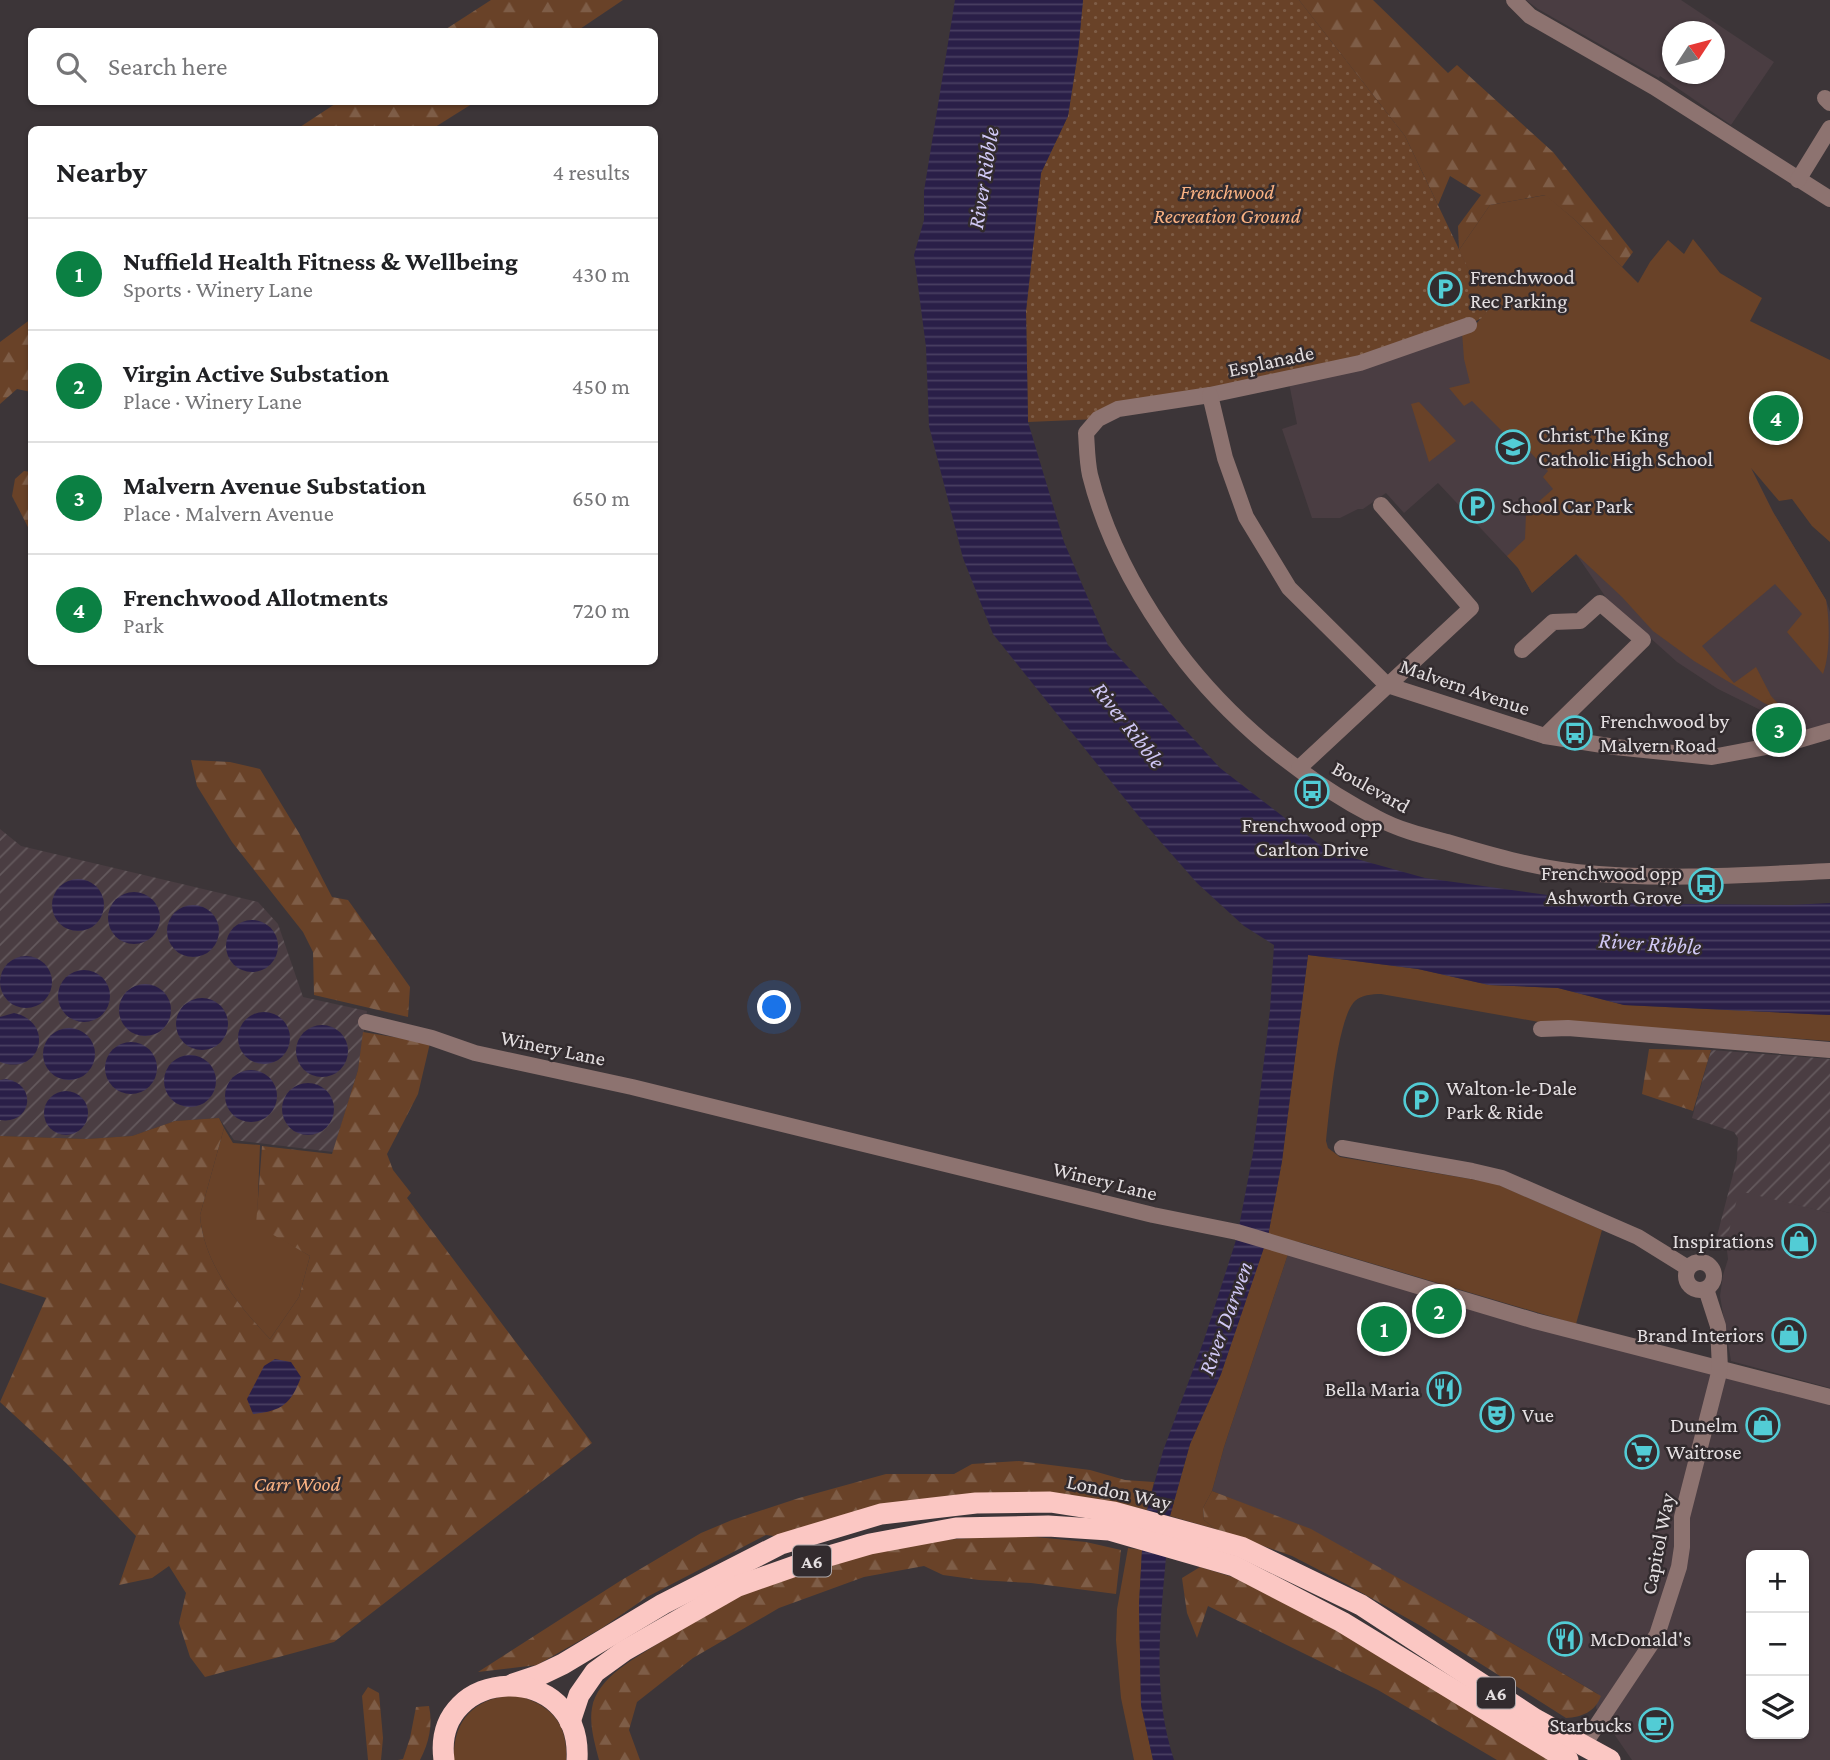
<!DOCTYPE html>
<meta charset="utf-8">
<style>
:root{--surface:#fff;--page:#f6f6f6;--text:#202124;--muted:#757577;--line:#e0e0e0;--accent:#0b8043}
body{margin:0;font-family:"Crimson Pro",serif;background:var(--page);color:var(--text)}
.controls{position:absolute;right:21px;bottom:21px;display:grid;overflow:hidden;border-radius:10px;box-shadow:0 2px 5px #0004}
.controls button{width:63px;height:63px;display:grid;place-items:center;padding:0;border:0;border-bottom:2px solid var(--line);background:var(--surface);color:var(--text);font:35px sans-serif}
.compass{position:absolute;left:1662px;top:21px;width:63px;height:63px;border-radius:50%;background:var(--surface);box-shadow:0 2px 5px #0004;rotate:54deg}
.you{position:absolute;left:775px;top:1008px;width:24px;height:24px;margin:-18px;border:5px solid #fff;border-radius:50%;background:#1a73e8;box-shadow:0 0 0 10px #1a73e833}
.badge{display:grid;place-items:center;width:46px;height:46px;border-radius:50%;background:var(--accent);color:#fff;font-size:23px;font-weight:700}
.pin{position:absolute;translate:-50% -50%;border:4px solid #fff;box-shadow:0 2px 7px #0006}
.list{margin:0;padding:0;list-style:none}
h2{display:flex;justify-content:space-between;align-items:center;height:91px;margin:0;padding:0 28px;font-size:30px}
h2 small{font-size:23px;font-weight:400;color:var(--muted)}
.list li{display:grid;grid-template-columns:46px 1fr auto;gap:21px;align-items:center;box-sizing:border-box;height:112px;padding:0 28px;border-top:2px solid var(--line)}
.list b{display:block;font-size:26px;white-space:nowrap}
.list p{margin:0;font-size:23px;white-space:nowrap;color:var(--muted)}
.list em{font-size:23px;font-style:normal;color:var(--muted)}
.icon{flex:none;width:38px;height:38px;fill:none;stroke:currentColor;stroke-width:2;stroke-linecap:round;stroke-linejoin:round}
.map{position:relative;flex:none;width:1830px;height:1760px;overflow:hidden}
.search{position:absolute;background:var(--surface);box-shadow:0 2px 5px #0004;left:28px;top:28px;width:630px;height:77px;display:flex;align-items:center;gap:18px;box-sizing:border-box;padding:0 24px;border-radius:10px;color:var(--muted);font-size:26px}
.panel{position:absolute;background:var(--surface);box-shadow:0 2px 5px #0004;left:28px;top:126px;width:630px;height:539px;border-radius:10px}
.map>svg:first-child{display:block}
.built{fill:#4a3d42;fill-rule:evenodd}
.industrial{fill:url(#industrial-furrows)}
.green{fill:#694228}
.forest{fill:url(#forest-firs)}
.park{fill:url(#park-dots)}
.water{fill:url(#water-rules)}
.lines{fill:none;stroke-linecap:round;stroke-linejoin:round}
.minor{stroke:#8d7370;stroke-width:16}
.highway{stroke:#fbc7c3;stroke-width:21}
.labels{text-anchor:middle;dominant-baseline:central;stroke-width:5;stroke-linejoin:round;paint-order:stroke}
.shield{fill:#322b2e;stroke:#afa9ab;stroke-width:2}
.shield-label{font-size:19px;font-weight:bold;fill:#e4dfe1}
.park-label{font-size:21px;font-style:italic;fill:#fab283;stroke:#322b2e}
.poi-label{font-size:21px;fill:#e4dfe1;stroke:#322b2e;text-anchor:start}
.street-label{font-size:21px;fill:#e4dfe1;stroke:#322b2e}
.water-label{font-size:23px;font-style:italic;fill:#d0c8f5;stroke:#322b2e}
</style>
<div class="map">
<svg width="1830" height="1760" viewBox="0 0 1830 1760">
<defs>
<pattern id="industrial-furrows" width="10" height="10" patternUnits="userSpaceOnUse" patternTransform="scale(1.75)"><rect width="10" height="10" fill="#4a3d42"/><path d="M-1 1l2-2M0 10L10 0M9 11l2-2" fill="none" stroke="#64595d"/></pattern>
<pattern id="forest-firs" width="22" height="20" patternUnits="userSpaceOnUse" patternTransform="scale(1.75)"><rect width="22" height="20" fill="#694228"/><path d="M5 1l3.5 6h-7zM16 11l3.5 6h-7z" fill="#7e5d47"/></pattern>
<pattern id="park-dots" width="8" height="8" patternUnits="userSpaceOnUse" patternTransform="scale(1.75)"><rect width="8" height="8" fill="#694228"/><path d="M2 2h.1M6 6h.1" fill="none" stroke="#7e5d47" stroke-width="1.8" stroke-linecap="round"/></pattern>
<pattern id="water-rules" width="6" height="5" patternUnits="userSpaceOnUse" patternTransform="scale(1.75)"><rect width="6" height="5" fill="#2a1f48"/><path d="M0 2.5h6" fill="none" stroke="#493f62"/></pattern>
</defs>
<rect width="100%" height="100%" fill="#3c3538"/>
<g class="built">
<path d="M1526 0H1681L1774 62 1731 125 1660 76 1659 78 1538 9ZM1672 32H1714V74H1672Z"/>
<path d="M1459 250 1749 464 1773 512 1826 600 1830 612V727L1807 733 1718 689 1677 662 1607 599 1576 554 1532 593 1518 568 1438 483 1404 513 1386 493 1363 509H1358L1340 518H1312L1282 429 1297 424 1289 383 1472 329 1488 310Z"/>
<path d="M1738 1190 1830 1213V1388L1731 1361 1720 1296 1723 1275 1728 1259 1726 1243Z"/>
<path d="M1288 1254 1830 1402V1760H1632L1596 1708 1598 1694 1466 1616 1311 1530 1212 1491 1224 1447ZM1751 1555H1804V1734H1751Z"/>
</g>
<g class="industrial">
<path d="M0 829 21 846 258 902 278 924 303 997 367 1011 358 1070 333 1152 234 1140 219 1118 175 1121 132 1136 86 1139 0 1136Z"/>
<path d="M1711 1050 1830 1059V1213L1739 1191 1726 1243 1716 1240 1737 1159 1738 1138 1734 1132 1692 1118Z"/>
</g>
<g class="green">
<path d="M1546 195 1574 219 1638 283 1650 262 1668 240 1684 254 1693 239 1720 273 1762 298 1750 321 1830 360V542L1812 526 1792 499 1779 501 1751 468 1773 512 1826 600C1830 621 1830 655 1823 674L1787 632 1802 614 1775 584 1702 646 1734 683 1756 667 1771 696 1788 714 1764 703 1694 661 1653 631 1622 597 1576 554 1532 593 1518 568 1507 556 1525 539 1526 513 1553 489 1543 477 1548 471 1530 452 1526 455 1472 401 1464 406 1449 388 1470 383 1464 359 1462 332 1472 329 1488 310 1459 250 1490 205Z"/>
<path d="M1419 402 1456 441 1429 462 1411 404Z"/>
<path d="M1308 955 1418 969 1489 985 1558 988 1624 1005 1830 1015V1041L1568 1022H1539L1381 994C1372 994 1361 995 1355 1001 1337 1018 1329 1114 1326 1141L1328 1148 1340 1157 1494 1183 1602 1230 1576 1324 1303 1243 1268 1236 1282 1161Z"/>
<path d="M224 1128 233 1143 260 1145 257 1224 310 1256 299 1297 270 1339C238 1305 203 1263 200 1215Z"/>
<path d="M1264 1246 1288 1254 1224 1447 1212 1491 1203 1508 1204 1520 1215 1529 1170 1516 1190 1444 1221 1374Z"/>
<path d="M1128 1548 1142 1550 1139 1605 1141 1705 1153 1760H1134L1121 1698 1116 1640 1117 1609Z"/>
<path d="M516 1695C551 1705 568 1723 566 1760H454C452 1719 476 1697 516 1695Z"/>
</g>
<g class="forest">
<path d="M491 0H623L577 31H443Z"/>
<path d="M1299 0H1373L1448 73 1457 65 1553 152 1633 252 1622 267 1574 219 1545 195 1490 205 1459 250 1458 226 1481 195 1450 176 1438 205 1405 136Z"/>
<path d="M338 102H475L432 129H297Z"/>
<path d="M31 319V392L17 389 0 404V342Z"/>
<path d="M24 471 31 472V533L12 496 15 479Z"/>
<path d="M191 760 230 762 260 769 299 833 332 897 348 900 410 987 408 1017 314 995 313 952 303 932 232 842 197 786Z"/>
<path d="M363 1032 430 1043 418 1094 387 1154 393 1170 411 1193 407 1198 592 1443 334 1642 205 1677 190 1657 179 1623 186 1593 169 1566 152 1578 119 1585 136 1536 66 1463 0 1402 46 1298 0 1283V1136L86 1139 132 1136 175 1121 219 1118 224 1128 200 1215C203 1263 238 1305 270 1339L299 1297 310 1256 256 1225 262 1146 332 1154 358 1070Z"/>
<path d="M1649 1049 1711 1050 1693 1111 1642 1094Z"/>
<path d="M1019 1461 1090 1470 1125 1480 1154 1482 1147 1510 1122 1504 865 1509 774 1536 766 1535 647 1597 602 1628 537 1665 478 1672 620 1581 701 1533 732 1520 799 1498 886 1474H954L972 1464Z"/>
<path d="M1212 1491 1311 1529 1466 1616 1601 1696C1595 1712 1582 1717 1566 1718L1421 1626 1348 1585 1292 1556 1215 1529 1204 1520 1203 1508Z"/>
<path d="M1036 1537 1086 1542 1121 1550 1116 1594 1031 1583 979 1580 943 1575 924 1566 864 1577 779 1608 693 1658 637 1702 629 1730 640 1760H599C595 1744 589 1724 592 1708 597 1677 636 1658 659 1643 681 1630 704 1613 727 1602 799 1568 893 1542 972 1538 994 1537 1015 1537 1036 1537Z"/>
<path d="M1200 1567 1249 1582 1429 1682 1556 1760H1497L1378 1690 1208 1606 1197 1638 1187 1613 1182 1578Z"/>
<path d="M368 1687 379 1693 383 1738 381 1760H368L362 1696Z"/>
<path d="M429 1706C433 1725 429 1743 420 1760H398L403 1759 410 1738 416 1707Z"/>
</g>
<path class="park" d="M1083 0H1299L1405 136 1488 310 1482 318 1468 325 1349 365 1098 419 1028 422 1026 311 1041 173 1068 116 1078 52Z"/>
<g class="water">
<path d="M955 0H1083L1078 52 1068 116 1041 173 1026 311 1028 422 1064 542 1108 645 1220 768 1328 851 1425 878 1604 903 1791 905 1830 903V1015L1624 1005 1558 988 1489 985 1418 969 1308 955 1282 1161 1268 1236 1221 1374 1190 1444 1170 1516 1147 1510 1163 1451 1204 1340 1237 1237 1253 1153 1270 1010 1274 945 1244 926 1197 883 1145 824 993 634 963 558 929 426 926 347 914 255 924 220V191Z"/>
<circle cx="78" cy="905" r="26"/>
<circle cx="134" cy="918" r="26"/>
<circle cx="193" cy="931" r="26"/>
<circle cx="252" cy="946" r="26"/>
<circle cx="26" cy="982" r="26"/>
<circle cx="84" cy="996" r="26"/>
<circle cx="145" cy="1010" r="26"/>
<circle cx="202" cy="1024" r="26"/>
<circle cx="264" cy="1038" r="26"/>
<path d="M14 1013C56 1022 41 1077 0 1062V1017Z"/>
<circle cx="322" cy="1051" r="26"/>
<circle cx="69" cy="1054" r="26"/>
<circle cx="131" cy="1068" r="26"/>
<circle cx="190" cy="1081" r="26"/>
<circle cx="251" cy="1096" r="26"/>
<path d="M6 1079C38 1084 32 1125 0 1120V1080Z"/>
<circle cx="308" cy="1109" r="26"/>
<circle cx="66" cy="1113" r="22"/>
<path d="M275 1359 291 1362 301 1377C291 1404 282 1411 253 1414L247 1399 264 1366Z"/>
<path d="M1142 1550 1166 1557C1160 1625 1152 1694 1174 1760H1153L1141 1705 1139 1605Z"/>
</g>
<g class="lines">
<g class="minor">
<path d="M1514 0 1530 16 1654 87 1830 199"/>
<path d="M1825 98 1830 103"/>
<path d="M1798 180 1830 128"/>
<path d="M1469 325 1360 363 1210 395 1118 409 1098 419 1086 433C1087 447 1087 461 1090 475 1106 539 1138 597 1176 649 1228 719 1300 778 1377 818 1399 830 1424 836 1447 842 1490 855 1532 867 1576 872 1660 881 1746 875 1830 871"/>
<path d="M1210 395 1225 458 1246 517 1289 588 1387 685 1545 736 1615 747 1712 757 1792 742 1830 731"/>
<path d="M1522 650 1553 622 1580 621 1600 603 1643 640 1545 736"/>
<path d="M1299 768 1471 608 1381 505"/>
<path d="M366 1022 432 1038 475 1053 632 1087 1153 1215 1237 1232 1535 1321 1830 1397"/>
<path d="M1541 1029 1568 1028 1830 1050"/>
<path d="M1342 1148 1472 1171 1502 1178 1638 1237 1688 1268"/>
<circle cx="1700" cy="1276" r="14"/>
<path d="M1583 1746 1657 1635 1679 1567 1682 1547V1517L1720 1369 1718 1326 1706 1289"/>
</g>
<g class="highway">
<path d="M513 1684 540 1675 563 1664 663 1604 781 1544 881 1514 976 1503 1050 1502 1114 1512 1241 1547 1361 1605 1535 1719 1610 1760"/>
<path d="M570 1722 579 1695 595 1672 624 1651 738 1586 798 1565 870 1544 956 1528 1048 1526 1109 1530 1234 1566 1342 1622 1568 1760"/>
<path d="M444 1760C431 1665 583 1658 577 1760"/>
</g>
</g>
<defs>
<symbol id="parking-ring" viewBox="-11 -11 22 22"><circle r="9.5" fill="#322b2e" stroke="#52ccd5" stroke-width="1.5"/><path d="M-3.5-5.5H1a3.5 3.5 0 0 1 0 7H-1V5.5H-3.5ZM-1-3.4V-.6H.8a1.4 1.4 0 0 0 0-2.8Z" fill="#52ccd5"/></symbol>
<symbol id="school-ring" viewBox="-11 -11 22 22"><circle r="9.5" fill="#322b2e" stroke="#52ccd5" stroke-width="1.5"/><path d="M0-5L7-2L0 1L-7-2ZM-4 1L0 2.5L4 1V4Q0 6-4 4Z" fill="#52ccd5"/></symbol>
<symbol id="bus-ring" viewBox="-11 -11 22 22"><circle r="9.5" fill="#322b2e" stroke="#52ccd5" stroke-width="1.5"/><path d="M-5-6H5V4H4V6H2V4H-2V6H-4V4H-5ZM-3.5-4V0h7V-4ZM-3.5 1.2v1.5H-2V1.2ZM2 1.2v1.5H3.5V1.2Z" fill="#52ccd5"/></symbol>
<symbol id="shop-ring" viewBox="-11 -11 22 22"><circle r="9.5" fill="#322b2e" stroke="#52ccd5" stroke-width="1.5"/><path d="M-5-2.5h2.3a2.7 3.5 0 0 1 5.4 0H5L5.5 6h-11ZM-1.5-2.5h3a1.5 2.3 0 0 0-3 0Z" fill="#52ccd5"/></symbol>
<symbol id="restaurant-ring" viewBox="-11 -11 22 22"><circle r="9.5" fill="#322b2e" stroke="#52ccd5" stroke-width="1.5"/><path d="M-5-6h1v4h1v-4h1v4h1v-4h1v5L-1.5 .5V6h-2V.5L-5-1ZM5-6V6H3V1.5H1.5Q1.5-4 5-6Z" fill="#52ccd5"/></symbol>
<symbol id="theatre-ring" viewBox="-11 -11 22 22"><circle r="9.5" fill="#322b2e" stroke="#52ccd5" stroke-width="1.5"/><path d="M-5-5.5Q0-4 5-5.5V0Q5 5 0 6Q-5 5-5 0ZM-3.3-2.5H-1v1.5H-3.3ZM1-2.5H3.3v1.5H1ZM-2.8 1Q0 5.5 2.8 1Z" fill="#52ccd5"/></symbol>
<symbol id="supermarket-ring" viewBox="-11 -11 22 22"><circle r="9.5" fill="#322b2e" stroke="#52ccd5" stroke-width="1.5"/><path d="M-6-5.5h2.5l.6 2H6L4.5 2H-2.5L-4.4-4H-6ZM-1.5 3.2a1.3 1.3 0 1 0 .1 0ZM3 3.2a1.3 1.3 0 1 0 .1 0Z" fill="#52ccd5"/></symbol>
<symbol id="cafe-ring" viewBox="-11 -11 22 22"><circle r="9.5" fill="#322b2e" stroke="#52ccd5" stroke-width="1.5"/><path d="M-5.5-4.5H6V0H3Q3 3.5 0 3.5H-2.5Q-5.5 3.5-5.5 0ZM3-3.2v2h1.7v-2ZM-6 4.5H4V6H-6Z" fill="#52ccd5"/></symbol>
</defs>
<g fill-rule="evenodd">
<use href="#parking-ring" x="1426" y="270" width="38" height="38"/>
<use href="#school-ring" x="1494" y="428" width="38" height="38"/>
<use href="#parking-ring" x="1458" y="487" width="38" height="38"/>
<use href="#bus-ring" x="1556" y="714" width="38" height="38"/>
<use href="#bus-ring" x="1293" y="772" width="38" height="38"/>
<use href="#bus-ring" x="1687" y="866" width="38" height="38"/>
<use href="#parking-ring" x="1402" y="1081" width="38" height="38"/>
<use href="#shop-ring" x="1780" y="1222" width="38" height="38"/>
<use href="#shop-ring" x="1770" y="1316" width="38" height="38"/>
<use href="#restaurant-ring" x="1425" y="1370" width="38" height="38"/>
<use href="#theatre-ring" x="1478" y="1396" width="38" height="38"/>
<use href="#shop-ring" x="1744" y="1406" width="38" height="38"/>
<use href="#supermarket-ring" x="1623" y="1433" width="38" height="38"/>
<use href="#restaurant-ring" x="1546" y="1620" width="38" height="38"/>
<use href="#cafe-ring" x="1637" y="1706" width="38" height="38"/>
</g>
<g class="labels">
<g class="shield">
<rect x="793" y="1545.5" width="38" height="31" rx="5"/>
<rect x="1477" y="1677.5" width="38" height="31" rx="5"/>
</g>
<g class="shield-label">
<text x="812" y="1561">A6</text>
<text x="1496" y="1693">A6</text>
</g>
<g class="park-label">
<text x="1227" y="192">Frenchwood<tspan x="1227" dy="24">Recreation Ground</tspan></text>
<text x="297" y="1484">Carr Wood</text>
</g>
<g class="poi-label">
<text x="1470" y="277">Frenchwood<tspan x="1470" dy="24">Rec Parking</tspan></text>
<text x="1538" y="435">Christ The King<tspan x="1538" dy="24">Catholic High School</tspan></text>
<text x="1502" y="506">School Car Park</text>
<text x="1600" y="721">Frenchwood by<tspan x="1600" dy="24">Malvern Road</tspan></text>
<text x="1312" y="825" text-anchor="middle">Frenchwood opp<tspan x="1312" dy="24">Carlton Drive</tspan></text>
<text x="1682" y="873" text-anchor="end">Frenchwood opp<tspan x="1682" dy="24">Ashworth Grove</tspan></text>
<text x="1446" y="1088">Walton-le-Dale<tspan x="1446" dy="24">Park &amp; Ride</tspan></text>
<text x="1774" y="1241" text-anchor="end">Inspirations</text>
<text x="1764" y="1335" text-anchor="end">Brand Interiors</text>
<text x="1420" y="1389" text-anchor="end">Bella Maria</text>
<text x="1522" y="1415">Vue</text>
<text x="1738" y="1425" text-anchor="end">Dunelm</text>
<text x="1666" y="1452">Waitrose</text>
<text x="1590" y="1639">McDonald's</text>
<text x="1632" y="1725" text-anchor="end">Starbucks</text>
</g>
<g class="street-label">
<text transform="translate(1271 361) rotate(-12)">Esplanade</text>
<text transform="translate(1465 687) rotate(19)">Malvern Avenue</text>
<text transform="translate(1371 787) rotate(29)">Boulevard</text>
<text transform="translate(553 1048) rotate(12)">Winery Lane</text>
<text transform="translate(1105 1181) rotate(14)">Winery Lane</text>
<text transform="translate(1119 1492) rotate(12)">London Way</text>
<text transform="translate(1658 1544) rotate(-79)">Capitol Way</text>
</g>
<g class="water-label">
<text transform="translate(983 178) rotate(-81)">River Ribble</text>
<text transform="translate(1129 725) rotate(52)">River Ribble</text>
<text transform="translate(1650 943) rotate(4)">River Ribble</text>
<text transform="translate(1225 1318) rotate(-70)">River Darwen</text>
</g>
</g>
</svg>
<div class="controls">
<button>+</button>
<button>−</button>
<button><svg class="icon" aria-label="layers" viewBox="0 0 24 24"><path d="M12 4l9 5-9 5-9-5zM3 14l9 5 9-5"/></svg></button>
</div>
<svg class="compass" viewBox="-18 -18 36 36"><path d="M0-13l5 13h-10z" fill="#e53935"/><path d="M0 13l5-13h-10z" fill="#757577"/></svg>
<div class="you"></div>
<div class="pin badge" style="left:1384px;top:1329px">1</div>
<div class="pin badge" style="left:1439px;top:1311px">2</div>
<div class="pin badge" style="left:1779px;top:730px">3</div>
<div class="pin badge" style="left:1776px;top:418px">4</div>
<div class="search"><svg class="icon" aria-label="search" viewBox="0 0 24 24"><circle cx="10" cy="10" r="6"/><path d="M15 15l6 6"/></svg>Search here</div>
<section class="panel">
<h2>Nearby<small>4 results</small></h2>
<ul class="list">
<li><span class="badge">1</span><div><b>Nuffield Health Fitness &amp; Wellbeing</b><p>Sports · Winery Lane</p></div><em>430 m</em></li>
<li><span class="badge">2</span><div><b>Virgin Active Substation</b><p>Place · Winery Lane</p></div><em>450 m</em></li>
<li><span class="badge">3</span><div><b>Malvern Avenue Substation</b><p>Place · Malvern Avenue</p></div><em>650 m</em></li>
<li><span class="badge">4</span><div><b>Frenchwood Allotments</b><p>Park</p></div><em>720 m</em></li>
</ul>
</section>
</div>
